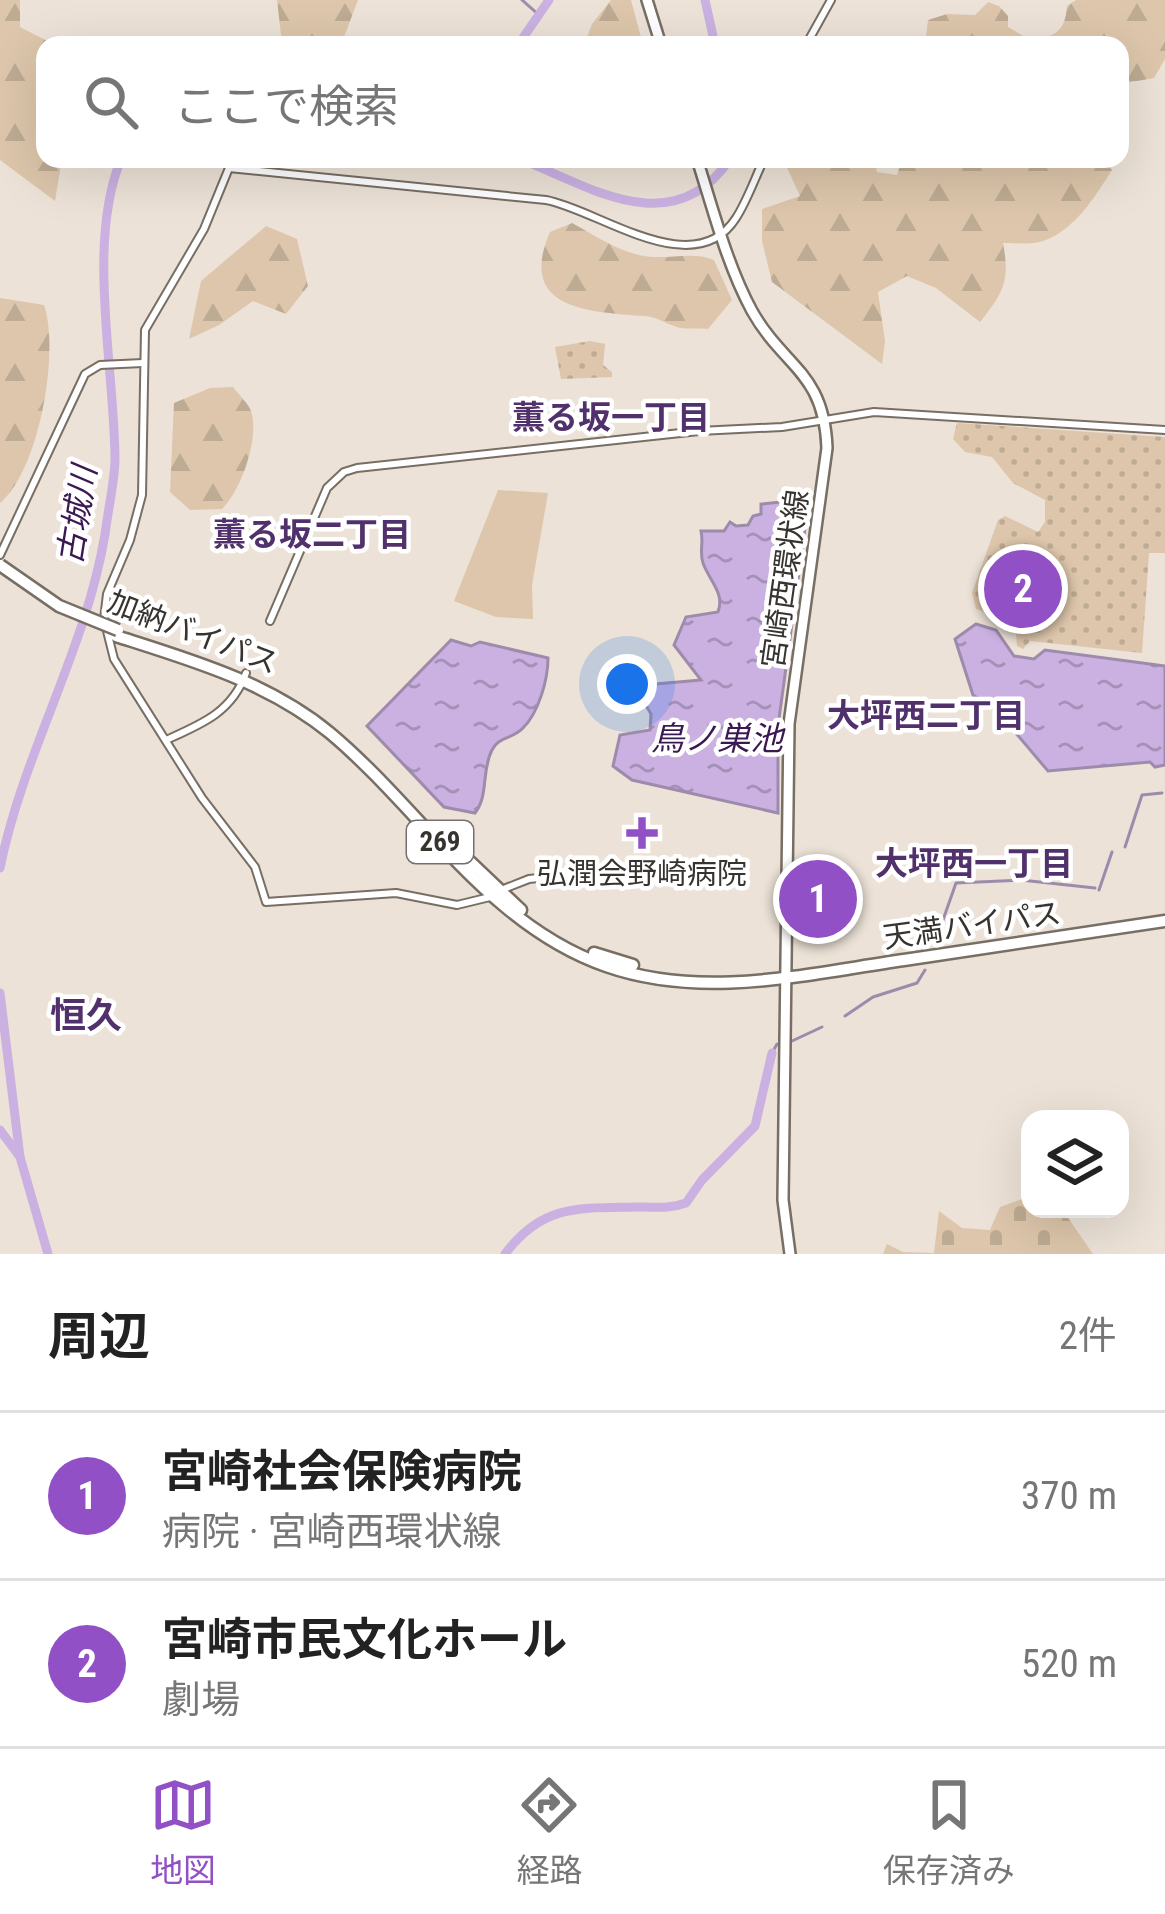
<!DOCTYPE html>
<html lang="ja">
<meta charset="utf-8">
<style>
:root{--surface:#fff;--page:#f2f2f2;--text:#222;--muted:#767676;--line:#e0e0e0;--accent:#9150c5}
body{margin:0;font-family:"Roboto Condensed","Noto Sans JP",sans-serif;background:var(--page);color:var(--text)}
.controls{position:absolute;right:36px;bottom:36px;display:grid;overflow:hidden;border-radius:24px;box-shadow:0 12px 48px #0002}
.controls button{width:108px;height:108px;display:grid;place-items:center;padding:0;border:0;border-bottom:3px solid var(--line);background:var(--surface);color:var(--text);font:60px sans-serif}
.you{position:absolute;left:627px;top:684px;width:42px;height:42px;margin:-30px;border:9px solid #fff;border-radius:50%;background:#1a73e8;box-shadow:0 0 0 18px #1a73e833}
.badge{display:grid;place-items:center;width:78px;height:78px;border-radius:50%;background:var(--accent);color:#fff;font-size:39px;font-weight:700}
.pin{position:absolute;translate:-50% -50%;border:6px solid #fff;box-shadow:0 3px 12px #0006}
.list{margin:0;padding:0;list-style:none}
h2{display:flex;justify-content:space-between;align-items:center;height:156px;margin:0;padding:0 48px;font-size:51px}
h2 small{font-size:39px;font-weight:400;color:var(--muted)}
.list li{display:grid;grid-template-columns:78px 1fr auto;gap:36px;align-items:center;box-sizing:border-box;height:168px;padding:0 48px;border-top:3px solid var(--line)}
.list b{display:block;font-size:45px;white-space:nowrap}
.list p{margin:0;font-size:39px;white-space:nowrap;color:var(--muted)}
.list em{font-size:39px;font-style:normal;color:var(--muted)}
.icon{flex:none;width:66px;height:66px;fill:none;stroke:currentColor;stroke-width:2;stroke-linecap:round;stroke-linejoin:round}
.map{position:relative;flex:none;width:1165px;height:1254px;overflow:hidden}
.search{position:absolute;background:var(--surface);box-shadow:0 12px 48px #0002;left:36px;right:36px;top:36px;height:132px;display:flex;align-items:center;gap:30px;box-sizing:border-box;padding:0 42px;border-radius:24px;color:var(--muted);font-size:45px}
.sheet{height:492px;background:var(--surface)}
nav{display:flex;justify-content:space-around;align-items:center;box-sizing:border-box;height:168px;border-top:3px solid var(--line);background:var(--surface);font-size:33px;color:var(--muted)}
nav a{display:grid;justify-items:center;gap:6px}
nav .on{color:var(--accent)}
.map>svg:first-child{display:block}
.green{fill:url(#green-dots)}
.forest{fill:url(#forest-firs)}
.cemetery{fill:url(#cemetery-stones)}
.pitch{fill:#ddc6ab}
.water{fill:url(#water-ripples);stroke:#9e8bac;stroke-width:3}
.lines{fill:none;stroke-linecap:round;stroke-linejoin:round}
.stream{stroke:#9e8bac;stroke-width:3}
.river{stroke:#cab1e2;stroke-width:9}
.minor-casing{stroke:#776e64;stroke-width:10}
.major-casing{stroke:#776e64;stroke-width:14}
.highway-casing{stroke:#776e64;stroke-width:15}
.minor{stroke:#fff;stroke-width:6}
.major{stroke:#fff;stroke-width:9}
.highway{stroke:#fff;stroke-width:10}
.highway-bridge-casing{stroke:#776e64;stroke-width:15;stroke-linecap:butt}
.highway-bridge{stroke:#fff;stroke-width:10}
.poi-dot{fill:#9150c5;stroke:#fff;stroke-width:4.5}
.labels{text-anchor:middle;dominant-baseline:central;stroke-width:9;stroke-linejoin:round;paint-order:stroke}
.shield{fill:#fff;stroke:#73706d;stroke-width:3}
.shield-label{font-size:27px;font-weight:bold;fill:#37332f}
.street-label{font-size:30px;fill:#37332f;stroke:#fff}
.poi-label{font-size:30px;fill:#37332f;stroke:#fff}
.neighbourhood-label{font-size:33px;font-weight:bold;fill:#51316b;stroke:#fff}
.water-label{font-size:33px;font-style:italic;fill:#3a1953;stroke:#fff}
.quarter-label{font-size:36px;font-weight:bold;fill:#51316b;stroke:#fff}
</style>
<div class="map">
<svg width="1165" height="1254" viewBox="0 0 1165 1254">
<defs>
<pattern id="green-dots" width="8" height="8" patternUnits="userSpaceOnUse" patternTransform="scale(3)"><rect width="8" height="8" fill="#ddc6ab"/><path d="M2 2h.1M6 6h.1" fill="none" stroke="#beab93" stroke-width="1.8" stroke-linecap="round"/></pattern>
<pattern id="forest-firs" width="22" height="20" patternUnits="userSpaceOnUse" patternTransform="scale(3)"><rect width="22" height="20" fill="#ddc6ab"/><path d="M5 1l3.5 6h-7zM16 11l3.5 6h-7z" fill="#beab93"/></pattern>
<pattern id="cemetery-stones" width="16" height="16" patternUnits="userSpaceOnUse" patternTransform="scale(3)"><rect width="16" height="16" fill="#ddc6ab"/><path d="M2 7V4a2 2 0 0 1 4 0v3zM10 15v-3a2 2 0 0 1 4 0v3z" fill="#beab93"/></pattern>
<pattern id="water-ripples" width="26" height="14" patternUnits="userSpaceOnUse" patternTransform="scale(3)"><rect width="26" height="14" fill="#cab1e2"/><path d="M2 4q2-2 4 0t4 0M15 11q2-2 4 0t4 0" fill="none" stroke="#a591b8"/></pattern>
</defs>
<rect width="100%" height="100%" fill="#ece2d7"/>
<g class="green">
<path d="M590 341 605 344 603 365 612 372V377L561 379 555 347Z"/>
<path d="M957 423 1165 437V553H1149L1142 653 1030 641 1023 649 1017 646 1015 623 976 609 972 593 998 520 1005 516 1038 532 1045 522V500L1013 483 992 457 965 452 953 439Z"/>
</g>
<g class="forest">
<path d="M0 0H20V27L55 45H45V159H62L55 201 0 160Z"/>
<path d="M277 0H358L341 45H295L281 35Z"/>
<path d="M611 0H631L643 45H584L592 24Z"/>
<path d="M1076 0H1165V59L1154 78 1120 84V45H925L928 20 947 14 975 15 988 2 999 6 1008 16V27L1032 41C1056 35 1065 32 1067 6Z"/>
<path d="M783 159H874L877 172 897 175 902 159H1103L1112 170C1094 198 1075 230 1043 241 1031 245 1015 243 1003 243 1010 281 1004 292 980 322L936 288 907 276 878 292 885 341 882 364 772 282 762 241V209L800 196Z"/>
<path d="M572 223C598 237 624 256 654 257 675 258 694 252 714 260L732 300 708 329C699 328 689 329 680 328 667 325 657 316 644 316 590 312 516 310 550 232Z"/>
<path d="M266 226 297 239 308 286 286 314 253 301 219 325 189 339 201 281Z"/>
<path d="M0 298 44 305C60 352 39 470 0 503Z"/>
<path d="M233 387C238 394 248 403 251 411 260 437 241 491 222 509L190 510 170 492 174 403 210 388Z"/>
</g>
<path class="cemetery" d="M1030 1196V1209H1062L1093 1254H883L887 1244 903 1252 934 1253 939 1211 962 1228 990 1230 1000 1207Z"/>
<path class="pitch" d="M498 490 548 493 532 585 533 619 496 617 454 601Z"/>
<g class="water">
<path d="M809 499 778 726V813L632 780 613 766 620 735 650 730 651 714 644 702 656 684 701 680 674 645 686 617 718 612C725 593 710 582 703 563 699 551 704 543 701 531H724L730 522 736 526 748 525 753 516 761 514V504Z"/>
<path d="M976 624 996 630 1014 656 1034 659 1045 650 1165 666V765L1155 767 1150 762 1048 771 998 712 973 695 955 639Z"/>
<path d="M451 640 471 646 480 642 548 658C548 679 539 712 523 728 513 739 499 736 492 750 481 771 489 795 475 813L444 807 367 726Z"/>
</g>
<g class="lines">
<g class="stream">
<path d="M522 0 539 15"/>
<path d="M1125 847 1142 795 1162 793"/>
<path d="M1099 890 1112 852"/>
<path d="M937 937 956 883 1021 880 1095 888"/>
<path d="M845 1016 873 997 917 983 925 970"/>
<path d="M792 1041 822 1027"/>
<path d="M772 1053 777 1044"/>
</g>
<g class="river">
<path d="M705 0 715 45"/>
<path d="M518 45 549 0"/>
<path d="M521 159C591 188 674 242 730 159"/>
<path d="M0 868C23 753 86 650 105 534 108 510 114 485 115 461 115 370 86 244 121 159"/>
<path d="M0 993 20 1157"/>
<path d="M0 1130 20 1157 48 1254"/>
<path d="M505 1254C543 1203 581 1208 640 1207 657 1207 669 1209 686 1203L702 1180 755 1126 772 1053"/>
</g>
<defs>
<g id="minor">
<path d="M806 45 831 0"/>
<path d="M0 555 85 374 100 365 143 363"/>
<path d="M270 621 327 488 344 472 357 468 699 431 782 427 874 412 1165 430"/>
<path d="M166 740C202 724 232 712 246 673"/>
<path d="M501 890 529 879 567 875"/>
<path d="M490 897 457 905 396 893 266 902 255 867 202 798 114 659 104 619 107 594 130 540 142 495 145 330 204 229 229 168 546 200C597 209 694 284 736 218 747 201 755 178 764 159"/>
</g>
<g id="major">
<path d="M647 0 661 45"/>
<path d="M697 159C713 209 727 265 752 311 784 368 824 371 827 448L789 724 783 1200 790 1254"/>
</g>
<g id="highway">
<path d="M116 636C191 660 268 682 330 733 422 810 488 925 606 966 703 1000 806 974 904 960 991 947 1078 934 1165 921"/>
<path d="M443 836 521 910"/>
<path d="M594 953 633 965"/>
</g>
</defs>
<use href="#minor" class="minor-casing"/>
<use href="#major" class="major-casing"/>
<use href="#highway" class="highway-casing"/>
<use href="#minor" class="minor"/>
<use href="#major" class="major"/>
<use href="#highway" class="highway"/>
<defs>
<path id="highway-bridge" d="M0 565 59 606 118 630"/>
</defs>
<use href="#highway-bridge" class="highway-bridge-casing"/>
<use href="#highway-bridge" class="highway-bridge"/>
</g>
<path class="poi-dot" d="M636 815h12v12h12v12h-12v12h-12v-12h-12v-12h12z"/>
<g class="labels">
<rect class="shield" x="407" y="821" width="66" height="42" rx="9"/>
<g class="shield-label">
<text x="440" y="842">269</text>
</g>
<g class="street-label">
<text transform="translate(785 579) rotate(-82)">宮崎西環状線</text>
<text transform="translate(193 632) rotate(21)">加納バイパス</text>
<text transform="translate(972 925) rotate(-8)">天満バイパス</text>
</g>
<g class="poi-label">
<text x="642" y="873">弘潤会野崎病院</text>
</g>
<g class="neighbourhood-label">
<text x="611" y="417">薫る坂一丁目</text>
<text x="312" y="534">薫る坂二丁目</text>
<text x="926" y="715">大坪西二丁目</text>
<text x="974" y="863">大坪西一丁目</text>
</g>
<g class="water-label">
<text transform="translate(77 515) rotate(-81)">古城川</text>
<text x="717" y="738">鳥ノ巣池</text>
</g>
<g class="quarter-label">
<text x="86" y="1016">恒久</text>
</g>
</g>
</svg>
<div class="controls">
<button><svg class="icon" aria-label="layers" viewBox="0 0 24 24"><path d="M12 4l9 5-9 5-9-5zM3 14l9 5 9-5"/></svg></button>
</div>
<div class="you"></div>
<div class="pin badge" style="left:818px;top:899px">1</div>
<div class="pin badge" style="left:1023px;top:589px">2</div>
<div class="search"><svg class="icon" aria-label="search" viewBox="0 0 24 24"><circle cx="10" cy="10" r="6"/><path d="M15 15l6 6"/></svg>ここで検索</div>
</div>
<section class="sheet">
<h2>周辺<small>2件</small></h2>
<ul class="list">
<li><span class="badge">1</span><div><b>宮崎社会保険病院</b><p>病院 · 宮崎西環状線</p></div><em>370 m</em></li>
<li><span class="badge">2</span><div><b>宮崎市民文化ホール</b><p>劇場</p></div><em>520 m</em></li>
</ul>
</section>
<nav>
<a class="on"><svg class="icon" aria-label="map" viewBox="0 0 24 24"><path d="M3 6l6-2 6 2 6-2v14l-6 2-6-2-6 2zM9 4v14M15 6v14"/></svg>地図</a>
<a><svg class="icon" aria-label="directions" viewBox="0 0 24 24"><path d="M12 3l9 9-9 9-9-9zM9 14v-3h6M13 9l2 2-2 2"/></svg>経路</a>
<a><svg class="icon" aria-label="saved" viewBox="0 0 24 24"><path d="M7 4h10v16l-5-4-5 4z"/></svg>保存済み</a>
</nav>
